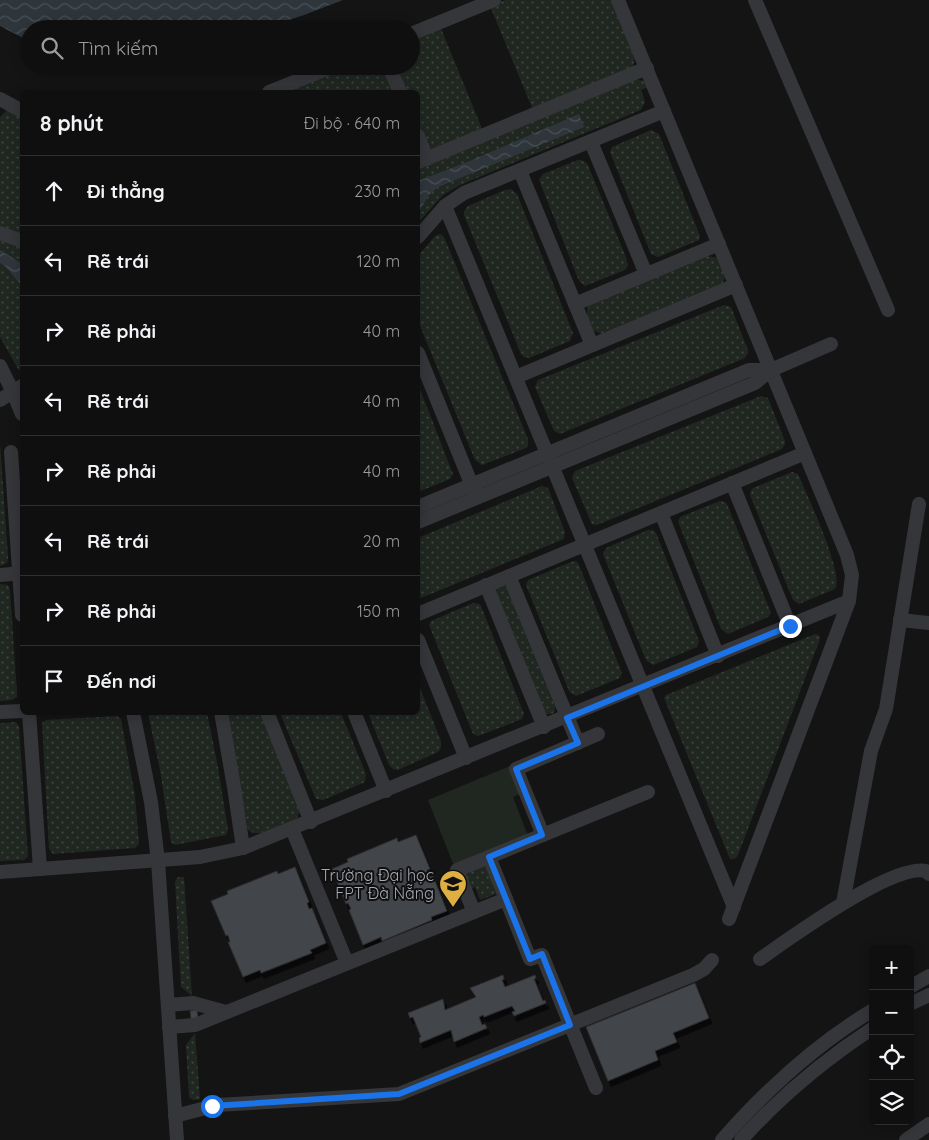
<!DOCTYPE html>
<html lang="vi">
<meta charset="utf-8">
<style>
:root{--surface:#0f0f10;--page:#1d1d1e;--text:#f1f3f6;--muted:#9b9c9f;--line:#2f2f30}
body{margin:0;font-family:Quicksand,sans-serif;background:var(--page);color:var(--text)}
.controls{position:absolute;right:15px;bottom:15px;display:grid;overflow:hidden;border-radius:8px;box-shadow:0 2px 12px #0003}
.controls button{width:45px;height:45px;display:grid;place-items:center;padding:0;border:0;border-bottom:1px solid var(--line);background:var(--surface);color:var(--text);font:25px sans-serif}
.stop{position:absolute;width:15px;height:15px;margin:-11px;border:4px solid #1a73e8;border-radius:50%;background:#fff}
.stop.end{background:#1a73e8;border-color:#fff;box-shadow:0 1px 5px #0008}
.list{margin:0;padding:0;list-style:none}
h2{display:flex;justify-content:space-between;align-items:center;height:65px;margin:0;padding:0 20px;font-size:21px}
h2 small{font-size:16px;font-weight:400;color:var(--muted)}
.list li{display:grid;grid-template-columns:32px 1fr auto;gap:15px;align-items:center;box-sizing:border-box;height:70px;padding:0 20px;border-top:1px solid var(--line)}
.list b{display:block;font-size:19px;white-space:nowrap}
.list em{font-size:16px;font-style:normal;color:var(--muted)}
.icon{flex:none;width:28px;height:28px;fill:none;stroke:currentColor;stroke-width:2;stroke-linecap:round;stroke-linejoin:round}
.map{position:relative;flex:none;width:929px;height:1140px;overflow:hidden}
.search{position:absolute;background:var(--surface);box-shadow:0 2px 12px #0003;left:20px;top:20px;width:400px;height:55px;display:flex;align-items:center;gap:12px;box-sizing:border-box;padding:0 18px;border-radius:28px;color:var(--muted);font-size:19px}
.panel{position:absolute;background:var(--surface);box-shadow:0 2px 12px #0003;left:20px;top:90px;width:400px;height:625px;border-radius:8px}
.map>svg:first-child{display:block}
.green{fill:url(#green-dots)}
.pitch{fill:#202721}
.water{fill:url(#water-waves)}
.building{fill:#434448;stroke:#2e2e31;filter:url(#shadow)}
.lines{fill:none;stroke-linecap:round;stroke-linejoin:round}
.minor{stroke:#35363a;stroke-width:14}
.route{stroke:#1a73e8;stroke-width:6}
.labels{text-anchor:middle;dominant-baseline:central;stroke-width:4;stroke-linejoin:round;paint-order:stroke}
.poi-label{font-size:16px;fill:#a7aab4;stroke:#0f0f10;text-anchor:end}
</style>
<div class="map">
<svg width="929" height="1140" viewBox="0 0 929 1140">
<defs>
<pattern id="green-dots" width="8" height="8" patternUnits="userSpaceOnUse" patternTransform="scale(1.25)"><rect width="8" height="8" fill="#202721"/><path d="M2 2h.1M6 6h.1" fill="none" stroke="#3e443f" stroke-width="1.8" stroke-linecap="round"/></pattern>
<pattern id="water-waves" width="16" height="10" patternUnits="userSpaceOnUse" patternTransform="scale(1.25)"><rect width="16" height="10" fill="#2e363c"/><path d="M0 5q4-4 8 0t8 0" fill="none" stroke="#495056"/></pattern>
<filter id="shadow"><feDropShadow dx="3" dy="5.5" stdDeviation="0" flood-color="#0009"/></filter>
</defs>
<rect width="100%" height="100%" fill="#141415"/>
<g class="green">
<path d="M505 0H613L635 58 633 67 533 110 490 6Z"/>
<path d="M440 26 483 131 431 149C415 140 418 108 418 92H404L394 66H411V39Z"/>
<path d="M344 66H384L395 92H280Z"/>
<path d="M636 79 644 81 648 87 641 90 645 102 641 110 460 185 443 195 418 223V167Z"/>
<path d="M10 110 22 115V237L0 229V117L6 111Z"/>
<path d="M651 130 659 134 700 236 699 240 658 257 651 254 610 152 612 147Z"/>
<path d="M578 160H581L587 163 626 257 628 265 625 270 585 286 579 281 539 180 543 174Z"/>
<path d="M511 189 517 194 573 333 570 341 529 358 524 357 521 354 464 215V211L468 206 505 190Z"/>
<path d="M440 234 444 237 528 439V446L526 448 482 465 475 460 418 321V256L435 236Z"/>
<path d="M0 238 22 246V373L18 369 0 337Z"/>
<path d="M707 256 718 258 725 276 723 283 601 334 593 330C589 322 584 314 589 305Z"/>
<path d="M724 305 731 307 748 350V353L745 358 560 434 554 431 535 387 538 380Z"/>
<path d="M418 384 453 474 450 479 418 492Z"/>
<path d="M761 396 768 398 785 441V444L782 449 597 525 592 524 591 522 572 478 575 471Z"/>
<path d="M0 443 8 557 7 563 0 566Z"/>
<path d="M792 472 798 474C806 493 845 575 835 589L799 604 793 600 750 495 751 490 753 488Z"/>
<path d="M542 486 548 488 565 532 564 539 421 598 418 597V538Z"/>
<path d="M720 501 725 502 727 504 771 613 768 617 728 634 721 629 678 522 680 517Z"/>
<path d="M648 530H653L656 533 699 641 697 647 653 665 646 660 603 554 606 548Z"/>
<path d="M576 561 579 565 622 673 620 678 576 696 569 691 526 585 528 580 571 562Z"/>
<path d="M0 584 8 585 10 590 17 693V697L12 700 0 701Z"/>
<path d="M504 585 506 587 555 706V711L552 714H546L495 594V589Z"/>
<path d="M473 603 480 604 481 606 524 714 522 719 478 736 473 734 429 625 431 621Z"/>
<path d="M815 634 819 635 820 639 738 855 735 859H730L664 698 666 695Z"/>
<path d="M418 683 441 741V748L438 752 398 770 393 769 389 765 368 713 418 712Z"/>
<path d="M148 713H207L218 767 228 830 226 835 175 845 171 842 160 770Z"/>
<path d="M227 713H261L300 811 297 818C285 824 259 840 248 830Z"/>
<path d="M280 713H341L366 774 365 782 323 800 316 799Z"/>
<path d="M117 716 121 719 135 796 139 844 135 848 53 854 49 849 42 723 46 720Z"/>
<path d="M16 722 19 727 28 856 24 860 0 861V723Z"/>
<path d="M484 862 496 894 480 900 475 887 468 890 460 872Z"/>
<path d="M178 877H184L192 996 181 987 175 882Z"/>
<path d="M195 1033 200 1099 193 1100 189 1097 186 1045Z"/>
</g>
<path class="pitch" d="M510 766 521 793 513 797 528 836 454 866 428 800Z"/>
<g class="water">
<path d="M0 0H343L304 15 261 29H29V41L0 26Z"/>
<path d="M579 114 584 127 438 187 429 195 418 213V181L470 161Z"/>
<path d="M0 250 22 264V286L6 267 0 263Z"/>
</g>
<g class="building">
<path d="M416 835 430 869 427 870 430 877 433 876 447 911 431 917 432 920 382 941 381 937 363 945 349 910 351 909 348 903 346 904 332 869 348 862 347 859 397 838 398 842Z"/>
<path d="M295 867 309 902 307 903 309 909 312 908 326 943 310 950 312 953 261 973 260 970 243 977 228 942H230L228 935 226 936 211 901 228 894 227 891 277 871 278 874Z"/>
<path d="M503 975 504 979 502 980 505 987 535 975 536 978 534 979 543 1001 545 1000 546 1003 514 1016 512 1012 515 1011 512 1006 484 1017 483 1015 479 1017 482 1025 485 1024 487 1028 454 1042 451 1030 420 1043 419 1038 421 1037 413 1017 410 1018 408 1013 443 999 445 1010 476 997 470 988Z"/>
<path d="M695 983 709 1018 673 1033 677 1042 655 1051 658 1060 608 1081 586 1027Z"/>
<path d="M197 1010 198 1019H191L190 1011Z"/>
</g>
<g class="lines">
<g class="minor">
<path d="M618 0 847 555 852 575 849 601 729 919"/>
<path d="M755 0 888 310"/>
<path d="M411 34 494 0"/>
<path d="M389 66 400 92"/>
<path d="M269 92 334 66"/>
<path d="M0 99 22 111"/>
<path d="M418 136 427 159"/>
<path d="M591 142 646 274"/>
<path d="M418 162 647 68"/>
<path d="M520 171 592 345"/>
<path d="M445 206 734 907"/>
<path d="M0 233 22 241"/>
<path d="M418 237 445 206 464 193 664 111"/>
<path d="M575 304 719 244"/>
<path d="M418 353 475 493"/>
<path d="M0 366 13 392 22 414"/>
<path d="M516 377 736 285"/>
<path d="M0 400 22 386"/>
<path d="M11 452 22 615"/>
<path d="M732 483 790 626"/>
<path d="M418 507 749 370H771"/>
<path d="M661 513 718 656"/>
<path d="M418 522 755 383 771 370 831 344"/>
<path d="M0 575 22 573"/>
<path d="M509 576 578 743"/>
<path d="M486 585 544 727"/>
<path d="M418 614 805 453"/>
<path d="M900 620 929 623"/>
<path d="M418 640 466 758"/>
<path d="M0 712 22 711"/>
<path d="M29 712 40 869"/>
<path d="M133 712 151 802 158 861 177 1140"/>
<path d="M221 712 234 787 243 848"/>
<path d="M267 712 311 822"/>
<path d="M354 712 386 791"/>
<path d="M292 829 347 963"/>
<path d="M543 835 516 769 598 734"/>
<path d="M489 857 506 899"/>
<path d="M0 872 200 857 243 848 849 601"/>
<path d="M843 903 871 751 886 709 919 504"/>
<path d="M474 912 457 870 648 792"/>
<path d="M760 959C790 938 893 863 926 871L929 874"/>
<path d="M910 987 929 976"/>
<path d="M910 1004 929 995"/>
<path d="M168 1005 193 1003 226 1012"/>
<path d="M169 1027 195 1025 506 899 530 959 542 955 596 1088"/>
<path d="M175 1116 217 1105 399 1094 693 975 704 969 712 960"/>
<path d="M722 1140C766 1090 816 1044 873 1010"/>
<path d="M741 1140C780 1097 824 1060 873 1028"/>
<path d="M906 1140 929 1124"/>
</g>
</g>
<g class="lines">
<path class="route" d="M212 1106 399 1094 570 1025 542 954 530 959 489 857 542 835 516 769 578 743 567 718 790 626"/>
</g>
<defs>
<symbol id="university-pin" viewBox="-11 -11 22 30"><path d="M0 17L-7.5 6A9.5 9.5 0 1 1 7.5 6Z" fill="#dfaf42" stroke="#0f0f10"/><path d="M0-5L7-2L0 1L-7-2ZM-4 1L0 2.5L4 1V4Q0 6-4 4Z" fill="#111"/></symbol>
</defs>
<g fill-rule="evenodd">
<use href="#university-pin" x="437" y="868" width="32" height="43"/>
</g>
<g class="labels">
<g class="poi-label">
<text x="434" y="875">Trường Đại học<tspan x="434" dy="18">FPT Đà Nẵng</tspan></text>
</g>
</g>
</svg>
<div class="controls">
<button>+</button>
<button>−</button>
<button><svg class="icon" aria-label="locate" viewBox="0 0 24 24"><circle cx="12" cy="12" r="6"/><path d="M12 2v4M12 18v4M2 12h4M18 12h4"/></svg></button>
<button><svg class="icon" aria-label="layers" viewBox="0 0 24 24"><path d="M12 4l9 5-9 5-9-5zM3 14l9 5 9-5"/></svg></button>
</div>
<div class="stop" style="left:212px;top:1106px"></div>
<div class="stop end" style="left:790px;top:626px"></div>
<div class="search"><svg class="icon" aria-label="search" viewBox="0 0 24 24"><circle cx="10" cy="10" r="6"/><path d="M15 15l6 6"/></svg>Tìm kiếm</div>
<section class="panel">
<h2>8 phút<small>Đi bộ · 640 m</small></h2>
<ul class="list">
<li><svg class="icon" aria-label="ahead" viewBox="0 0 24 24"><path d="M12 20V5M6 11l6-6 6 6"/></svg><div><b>Đi thẳng</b></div><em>230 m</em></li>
<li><svg class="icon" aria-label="left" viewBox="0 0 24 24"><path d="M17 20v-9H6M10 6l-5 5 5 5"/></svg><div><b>Rẽ trái</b></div><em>120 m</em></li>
<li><svg class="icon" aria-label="right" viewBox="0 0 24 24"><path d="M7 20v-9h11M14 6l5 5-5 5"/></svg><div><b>Rẽ phải</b></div><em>40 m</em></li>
<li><svg class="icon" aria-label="left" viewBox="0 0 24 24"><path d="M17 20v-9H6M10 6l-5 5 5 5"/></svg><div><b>Rẽ trái</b></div><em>40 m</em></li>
<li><svg class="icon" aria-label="right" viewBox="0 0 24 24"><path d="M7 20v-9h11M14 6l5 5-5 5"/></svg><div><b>Rẽ phải</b></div><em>40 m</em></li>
<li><svg class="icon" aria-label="left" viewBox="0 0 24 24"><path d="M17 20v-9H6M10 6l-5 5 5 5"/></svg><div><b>Rẽ trái</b></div><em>20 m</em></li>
<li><svg class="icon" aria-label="right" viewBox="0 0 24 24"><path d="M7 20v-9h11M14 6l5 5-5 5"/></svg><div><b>Rẽ phải</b></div><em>150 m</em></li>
<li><svg class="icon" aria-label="arrive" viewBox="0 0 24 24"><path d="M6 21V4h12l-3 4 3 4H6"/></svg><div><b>Đến nơi</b></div></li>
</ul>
</section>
</div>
